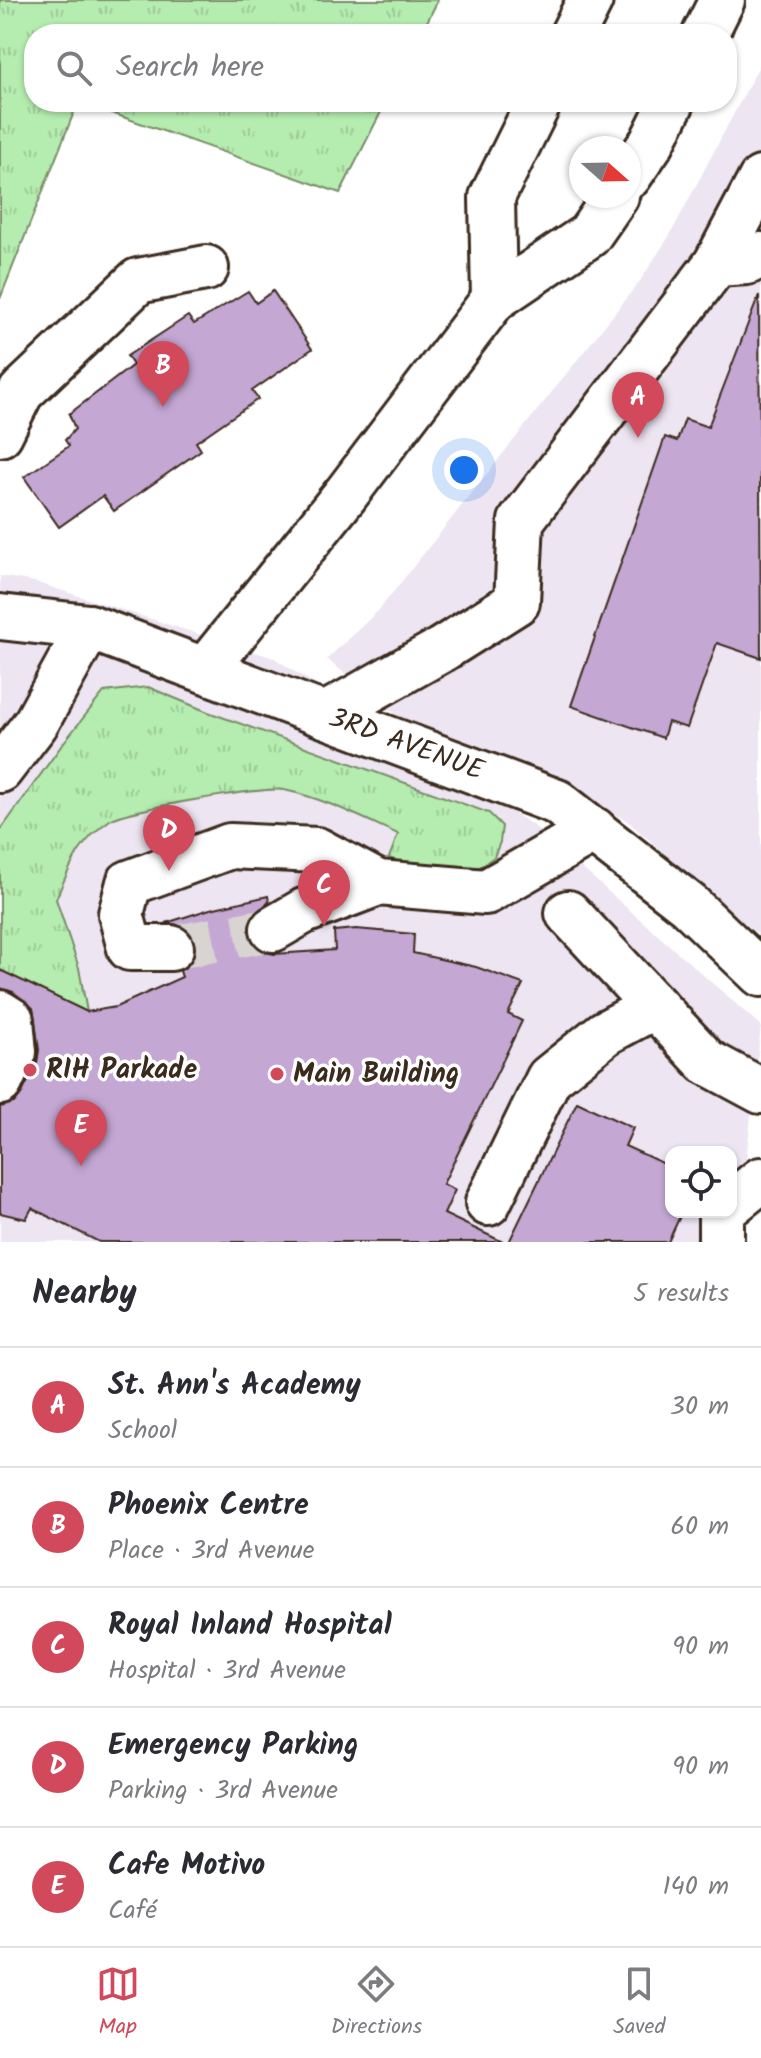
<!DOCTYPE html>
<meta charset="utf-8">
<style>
:root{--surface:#fff;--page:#f7f7f7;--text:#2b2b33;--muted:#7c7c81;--line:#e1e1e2;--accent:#d1495b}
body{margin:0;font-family:Kalam,sans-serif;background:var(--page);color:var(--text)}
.controls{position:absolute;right:24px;bottom:24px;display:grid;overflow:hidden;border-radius:16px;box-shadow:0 2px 6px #0004}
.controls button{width:72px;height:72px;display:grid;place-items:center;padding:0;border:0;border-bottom:2px solid var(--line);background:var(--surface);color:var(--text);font:40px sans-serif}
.compass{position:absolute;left:569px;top:136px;width:72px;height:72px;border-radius:50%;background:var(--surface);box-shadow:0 2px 6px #0004;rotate:110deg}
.you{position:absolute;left:464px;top:470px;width:28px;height:28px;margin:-20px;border:6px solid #fff;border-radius:50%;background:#1a73e8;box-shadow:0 0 0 12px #1a73e833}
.badge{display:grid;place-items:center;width:52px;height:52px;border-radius:50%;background:var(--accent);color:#fff;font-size:26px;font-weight:700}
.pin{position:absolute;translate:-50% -66px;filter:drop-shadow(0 2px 4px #0008)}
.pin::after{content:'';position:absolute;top:42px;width:28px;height:24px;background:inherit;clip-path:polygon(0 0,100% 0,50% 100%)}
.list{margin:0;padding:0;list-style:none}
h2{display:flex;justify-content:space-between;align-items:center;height:104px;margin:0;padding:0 32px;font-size:34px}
h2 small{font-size:26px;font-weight:400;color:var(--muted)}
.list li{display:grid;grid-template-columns:52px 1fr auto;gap:24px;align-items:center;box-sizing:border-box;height:120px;padding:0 32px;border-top:2px solid var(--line)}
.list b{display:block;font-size:30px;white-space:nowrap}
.list p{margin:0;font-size:26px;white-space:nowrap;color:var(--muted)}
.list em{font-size:26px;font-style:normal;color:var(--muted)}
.icon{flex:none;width:44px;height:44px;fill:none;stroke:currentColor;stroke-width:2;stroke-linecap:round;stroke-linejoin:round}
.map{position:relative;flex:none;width:761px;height:1242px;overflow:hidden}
.search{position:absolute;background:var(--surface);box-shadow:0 2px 6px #0004;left:24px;right:24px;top:24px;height:88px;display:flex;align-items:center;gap:20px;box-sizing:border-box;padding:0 28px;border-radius:32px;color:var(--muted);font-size:30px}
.sheet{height:704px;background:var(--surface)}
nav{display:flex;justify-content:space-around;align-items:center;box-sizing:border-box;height:112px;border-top:2px solid var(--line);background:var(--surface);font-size:22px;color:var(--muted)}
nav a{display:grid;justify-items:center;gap:4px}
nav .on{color:var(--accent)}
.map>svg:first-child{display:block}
.built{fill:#ede5f2;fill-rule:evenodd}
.grass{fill:url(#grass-tufts);stroke:#788b66;stroke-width:2}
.building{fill:#c4a7d3;stroke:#3b2a1e;stroke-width:2}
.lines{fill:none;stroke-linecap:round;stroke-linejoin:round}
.minor-tunnel{stroke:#d8d4d2;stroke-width:44;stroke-dasharray:44 22;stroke-linecap:butt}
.minor-casing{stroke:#3b2a1e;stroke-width:50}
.minor{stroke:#fff;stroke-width:44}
.poi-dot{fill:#d1495b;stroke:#fff;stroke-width:3}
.labels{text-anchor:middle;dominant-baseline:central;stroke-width:7;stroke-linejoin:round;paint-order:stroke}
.street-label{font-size:28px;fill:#3b2a1e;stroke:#fff}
.poi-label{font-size:28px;font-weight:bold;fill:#3b2a1e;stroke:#fff;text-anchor:start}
</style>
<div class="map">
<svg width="761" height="1242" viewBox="0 0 761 1242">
<defs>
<pattern id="grass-tufts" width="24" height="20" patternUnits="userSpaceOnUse" patternTransform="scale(2)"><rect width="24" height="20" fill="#b5ecaf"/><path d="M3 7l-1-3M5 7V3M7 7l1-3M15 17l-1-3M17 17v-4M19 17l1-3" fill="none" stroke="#9dcb96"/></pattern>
</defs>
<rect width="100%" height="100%" fill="#fff"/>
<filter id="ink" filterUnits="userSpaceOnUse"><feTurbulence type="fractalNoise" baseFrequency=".0125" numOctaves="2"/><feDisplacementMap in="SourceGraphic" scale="16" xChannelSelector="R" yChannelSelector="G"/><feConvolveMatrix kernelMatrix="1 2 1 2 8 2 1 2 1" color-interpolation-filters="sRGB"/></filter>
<g filter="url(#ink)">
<g class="built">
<path d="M761 62V937L626 820 494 756 400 718 327 659 379 610 640 281 670 235Z"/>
<path d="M0 576 35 582 274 658 534 826 761 1026 737 1242H0ZM671 1152H731V1212H671Z"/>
</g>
<g class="grass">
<path d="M0 0H438L421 34H34V102H78L0 299Z"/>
<path d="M80 102H386L340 193Z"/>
<path d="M148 687 208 712 489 813 502 826 500 842 494 857 471 873 442 878 389 858 398 834C362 818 323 798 284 790 265 786 125 810 110 820 79 841 70 867 56 899L79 968 87 1012 0 970V831L64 742 104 692Z"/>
</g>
<g class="building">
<path d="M248 291 256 303 273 291 312 349 252 391 258 399 196 442 201 450 114 511 103 496 59 527 24 477 69 446 65 440 75 429 69 414 133 365 127 356 188 316 194 324Z"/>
<path d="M759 295 761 658 717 643 687 728 668 722 663 738 571 706 665 437 677 441 685 419 708 427Z"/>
<path d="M268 896 269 902 252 916 248 928 251 941 261 951 274 954 335 950 334 931 356 929 414 934 413 953 476 967 523 984 508 1014 522 1021 443 1184 455 1190 444 1214 503 1242H99L32 1208 26 1219 0 1213V1107L14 1103 22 1093 37 1063 39 1050 33 1008 13 992 0 988V970L87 1012 116 1007 182 977 180 971 192 961 196 949 192 935 183 926 166 923 210 909Z"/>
<path d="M577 1102 633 1128 625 1146 671 1167V1212H682L668 1242H509Z"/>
</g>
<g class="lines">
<path class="minor-tunnel" d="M171 948 273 929"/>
<defs>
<g id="minor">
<path d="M573 34 590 0"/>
<path d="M705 34 722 0"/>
<path d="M629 176 652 142 672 102"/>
<path d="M716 264 747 262 761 255"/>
<path d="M494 299 492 197 539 102"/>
<path d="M0 434 21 392 138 281 206 268"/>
<path d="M0 617 89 627 557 802 689 905 761 974"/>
<path d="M205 670 346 494 494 299 589 235 616 196"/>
<path d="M325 715 441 650 517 602 521 521 716 264 761 179"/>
<path d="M0 770 36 723 89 627"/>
<path d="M568 913 707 1062 761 1091"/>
<path d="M273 929 304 911 378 883"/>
<path d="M171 948H130L121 914 129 883 230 846 317 850 378 883 486 892 594 830"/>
<path d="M0 1013 11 1020 14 1052 0 1082"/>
<path d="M488 1203 549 1078 605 1033 655 1006"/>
<path d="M731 1204 761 1180"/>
<path d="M721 1242V1212"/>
</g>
</defs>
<use href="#minor" class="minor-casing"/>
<use href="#minor" class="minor"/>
</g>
</g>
<g class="poi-dot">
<circle cx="30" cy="1070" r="8"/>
<circle cx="277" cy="1074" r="8"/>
</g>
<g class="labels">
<g class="street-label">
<text transform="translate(406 745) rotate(20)">3RD AVENUE</text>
</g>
<g class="poi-label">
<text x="46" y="1070">RIH Parkade</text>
<text x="293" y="1074">Main Building</text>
</g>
</g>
</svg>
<div class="controls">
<button><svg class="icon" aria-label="locate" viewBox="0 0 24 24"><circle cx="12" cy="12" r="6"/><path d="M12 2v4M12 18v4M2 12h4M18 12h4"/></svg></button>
</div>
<svg class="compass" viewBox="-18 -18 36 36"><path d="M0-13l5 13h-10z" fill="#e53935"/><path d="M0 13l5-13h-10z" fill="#7c7c81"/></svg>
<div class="you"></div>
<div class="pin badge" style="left:638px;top:438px">A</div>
<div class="pin badge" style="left:163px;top:407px">B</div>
<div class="pin badge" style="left:324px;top:926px">C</div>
<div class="pin badge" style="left:169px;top:871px">D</div>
<div class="pin badge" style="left:81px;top:1166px">E</div>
<div class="search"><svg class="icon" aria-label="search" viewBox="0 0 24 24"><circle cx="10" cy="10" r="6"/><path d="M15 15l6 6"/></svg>Search here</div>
</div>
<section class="sheet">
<h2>Nearby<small>5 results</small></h2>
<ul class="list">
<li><span class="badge">A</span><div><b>St. Ann's Academy</b><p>School</p></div><em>30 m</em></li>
<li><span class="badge">B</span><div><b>Phoenix Centre</b><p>Place · 3rd Avenue</p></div><em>60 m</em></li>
<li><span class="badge">C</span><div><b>Royal Inland Hospital</b><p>Hospital · 3rd Avenue</p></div><em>90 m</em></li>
<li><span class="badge">D</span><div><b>Emergency Parking</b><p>Parking · 3rd Avenue</p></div><em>90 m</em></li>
<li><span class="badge">E</span><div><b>Cafe Motivo</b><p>Café</p></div><em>140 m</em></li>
</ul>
</section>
<nav>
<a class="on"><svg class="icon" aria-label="map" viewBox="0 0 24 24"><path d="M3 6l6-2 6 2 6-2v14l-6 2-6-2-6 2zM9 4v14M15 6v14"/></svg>Map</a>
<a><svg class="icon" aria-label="directions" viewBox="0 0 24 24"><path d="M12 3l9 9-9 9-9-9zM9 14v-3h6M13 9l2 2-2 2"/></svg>Directions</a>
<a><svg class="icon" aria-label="saved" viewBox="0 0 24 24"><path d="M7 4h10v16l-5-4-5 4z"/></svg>Saved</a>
</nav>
